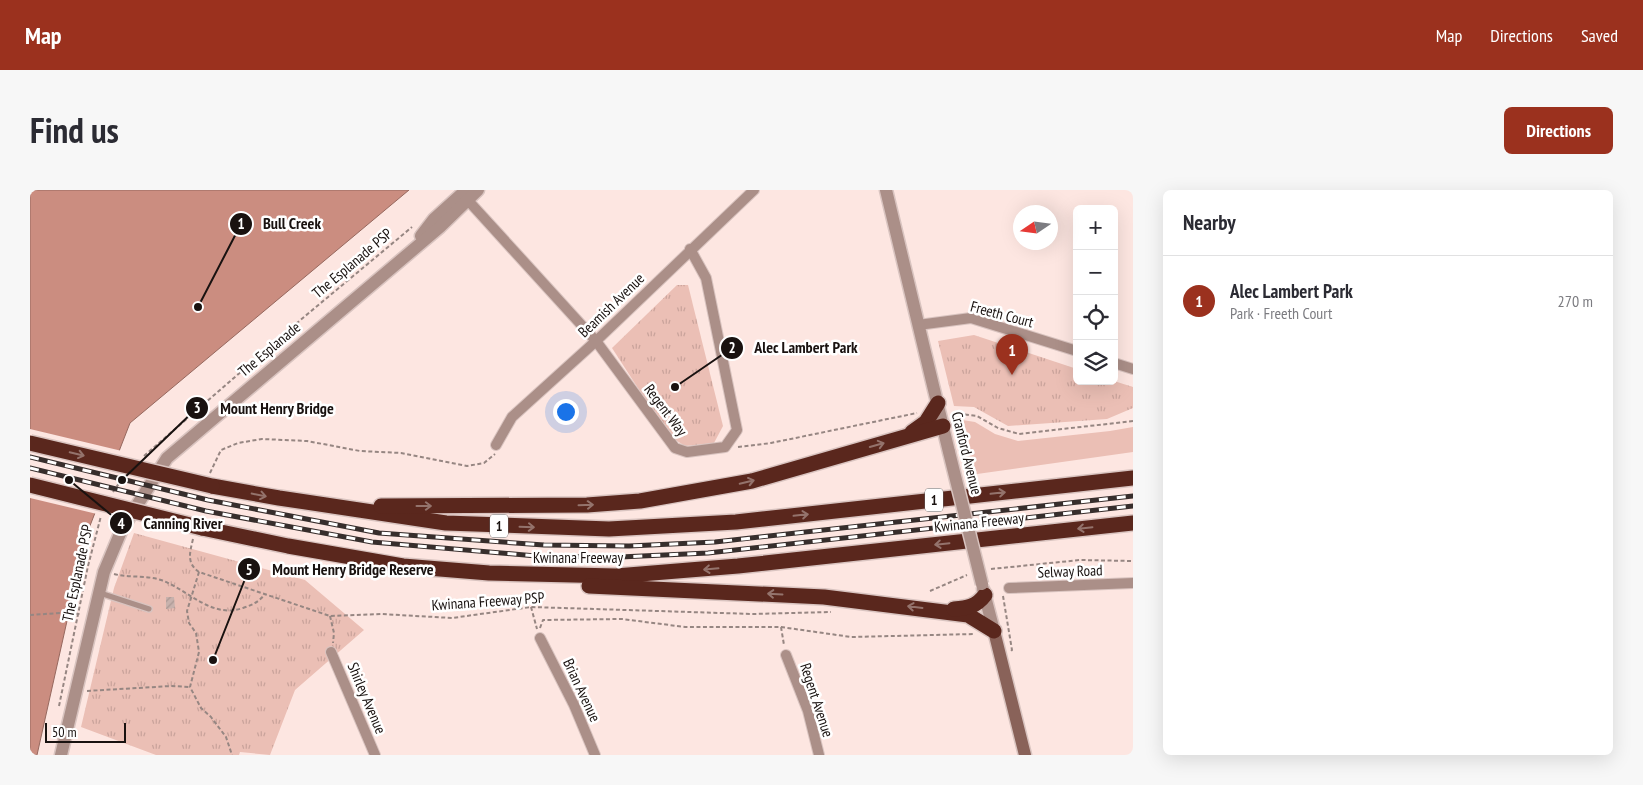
<!DOCTYPE html>
<meta charset="utf-8">
<style>
:root{--surface:#fff;--page:#f7f7f7;--text:#2b2b33;--muted:#7c7c81;--line:#e1e1e2;--accent:#9b311e}
body{margin:0;font-family:"PT Sans Narrow",sans-serif;background:var(--page);color:var(--text)}
.controls{position:absolute;right:15px;top:15px;display:grid;overflow:hidden;border-radius:8px;box-shadow:0 5px 20px #0002}
.controls button{width:45px;height:45px;display:grid;place-items:center;padding:0;border:0;border-bottom:1px solid var(--line);background:var(--surface);color:var(--text);font:25px sans-serif}
.compass{position:absolute;left:983px;top:15px;width:45px;height:45px;border-radius:50%;background:var(--surface);box-shadow:0 5px 20px #0002;rotate:257deg}
.scale{position:absolute;left:15px;bottom:12px;width:81px;box-sizing:border-box;padding-left:5px;border:2px solid #191210;border-top:0;font-size:14px;line-height:18px;white-space:nowrap;color:#191210;-webkit-text-stroke:4px #fff;paint-order:stroke}
.you{position:absolute;left:535px;top:221px;width:18px;height:18px;margin:-12px;border:4px solid #fff;border-radius:50%;background:#1a73e8;box-shadow:0 0 0 8px #1a73e833}
.badge{display:grid;place-items:center;width:32px;height:32px;border-radius:50%;background:var(--accent);color:#fff;font-size:16px;font-weight:700}
.pin{position:absolute;translate:-50% -41px;filter:drop-shadow(0 1px 2px #0008)}
.pin::after{content:'';position:absolute;top:26px;width:18px;height:15px;background:inherit;clip-path:polygon(0 0,100% 0,50% 100%)}
.list{margin:0;padding:0;list-style:none}
h2{display:flex;justify-content:space-between;align-items:center;height:65px;margin:0;padding:0 20px;font-size:21px}
h2 small{font-size:16px;font-weight:400;color:var(--muted)}
.list li{display:grid;grid-template-columns:32px 1fr auto;gap:15px;align-items:center;box-sizing:border-box;height:90px;padding:0 20px;border-top:1px solid var(--line)}
.list b{display:block;font-size:19px;white-space:nowrap}
.list p{margin:0;font-size:16px;white-space:nowrap;color:var(--muted)}
.list em{font-size:16px;font-style:normal;color:var(--muted)}
.icon{flex:none;width:28px;height:28px;fill:none;stroke:currentColor;stroke-width:2;stroke-linecap:round;stroke-linejoin:round}
.map{position:relative;flex:none;width:1103px;height:565px;overflow:hidden;border-radius:8px}
header{display:flex;align-items:center;gap:30px;box-sizing:border-box;height:70px;padding:0 25px;background:var(--accent);color:#fff}
header strong{font-size:24px}
nav{display:flex;gap:28px;margin-inline-start:auto;font-size:18px}
.intro{display:flex;align-items:center;justify-content:space-between;box-sizing:border-box;height:120px;padding:0 30px}
h1{margin:0;font-size:35px}
.button{padding:12px 22px;border-radius:8px;background:var(--accent);color:#fff;font-size:18px;font-weight:700}
main{display:flex;gap:30px;padding:0 30px}
aside{flex:1;background:var(--surface);border-radius:8px;box-shadow:0 5px 20px #0002}
.map>svg:first-child{display:block}
.grass{fill:#ebbfb5}
.park{fill:url(#park-tufts)}
.water{fill:#cb8d80;stroke:#96685e}
.pier{fill:#fde6e1}
.building{fill:url(#building-hatch)}
.lines{fill:none;stroke-linecap:round;stroke-linejoin:round}
.service-casing{stroke:#d9c4c0;stroke-width:8}
.minor-casing{stroke:#d9c4c0;stroke-width:12}
.tertiary-casing{stroke:#d9c4c0;stroke-width:15}
.secondary-casing{stroke:#d9c4c0;stroke-width:15}
.motorway-casing{stroke:#d9c4c0;stroke-width:18}
.path{stroke:#968682;stroke-width:2;stroke-dasharray:4 2.5;stroke-linecap:butt}
.service{stroke:#ab8f88;stroke-width:5}
.minor{stroke:#ab8f88;stroke-width:10}
.tertiary{stroke:#ab8f88;stroke-width:12}
.secondary{stroke:#896259;stroke-width:12}
.motorway{stroke:#5a271d;stroke-width:15}
.rail-casing{stroke:#372e2c;stroke-width:5}
.rail{stroke:#fff;stroke-width:3;stroke-dasharray:9;stroke-linecap:butt}
.tertiary-bridge-casing{stroke:#d9c4c0;stroke-width:15;stroke-linecap:butt}
.motorway-bridge-casing{stroke:#d9c4c0;stroke-width:18;stroke-linecap:butt}
.tertiary-bridge{stroke:#ab8f88;stroke-width:12}
.motorway-bridge{stroke:#5a271d;stroke-width:15}
.oneway{stroke:#94736c}
.labels{text-anchor:middle;dominant-baseline:central;stroke-width:5;stroke-linejoin:round;paint-order:stroke}
.shield{fill:#fff;stroke:#5e5958;stroke-width:1}
.shield-label{font-size:14px;font-weight:bold;fill:#191210}
.street-label{font-size:15px;fill:#191210;stroke:#fff}
.leader{fill:none;stroke:#191210;stroke-width:2}
.callout-dot{fill:#191210;stroke:#fff;stroke-width:2}
.mark-label{font-size:15px;text-anchor:middle;font-weight:bold;fill:#fff}
.callout-label{font-size:16px;text-anchor:middle;font-weight:bold;fill:#191210;stroke:#fff;stroke-width:5;stroke-linejoin:round;paint-order:stroke}
</style>
<header>
<strong>Map</strong>
<nav><a>Map</a><a>Directions</a><a>Saved</a></nav>
</header>
<div class="intro"><h1>Find us</h1><a class="button">Directions</a></div>
<main>
<div class="map">
<svg width="1103" height="565" viewBox="0 0 1103 565">
<defs>
<pattern id="park-tufts" width="24" height="20" patternUnits="userSpaceOnUse" patternTransform="scale(1.25)"><rect width="24" height="20" fill="#ebbfb5"/><path d="M3 7l-1-3M5 7V3M7 7l1-3M15 17l-1-3M17 17v-4M19 17l1-3" fill="none" stroke="#c9a39b"/></pattern>
<pattern id="building-hatch" width="6" height="6" patternUnits="userSpaceOnUse" patternTransform="scale(1.25)"><rect width="6" height="6" fill="#c8b2ad"/><path d="M-1 1l2-2M0 6l6-6M5 7l2-2" fill="none" stroke="#ab9894"/></pattern>
</defs>
<rect width="100%" height="100%" fill="#fde6e1"/>
<path class="grass" d="M926 229 945 232 965 244 988 251 1080 241 1103 237V262L940 285Z"/>
<g class="park">
<path d="M647 95H658L693 236 684 253 655 256 639 246 582 158Z"/>
<path d="M944 145 1047 179V191H1084L1103 197V218L1077 229 978 236 944 217 924 216 908 151Z"/>
<path d="M104 343 275 390 334 440 265 500 240 565 210 562 209 565H126L51 537 84 398Z"/>
</g>
<path class="water" d="M0 0H379L100 233 56 346 7 565H0Z"/>
<path class="pier" d="M0 239 92 261 67 324 0 308Z"/>
<path class="building" d="M136 407H144L145 418 136 419Z"/>
<g class="lines">
<defs>
<path id="service" d="M70 403 119 419"/>
<g id="minor">
<path d="M434 6 566 151 645 258 657 262 695 257 707 240 676 88 660 59"/>
<path d="M888 135 941 128 1047 161"/>
<path d="M1084 173 1103 179"/>
<path d="M466 255 482 227 566 151 724 0"/>
<path d="M979 398 1103 393"/>
<path d="M510 448 544 515 565 565"/>
<path d="M301 462 345 565"/>
<path d="M756 465 778 521 789 565"/>
</g>
<g id="tertiary">
<path d="M856 0 919 262"/>
<path d="M391 46 404 29 436 0"/>
<path d="M953 399 964 441"/>
<path d="M31 565 74 382 92 339 137 268 410 37 448 0"/>
</g>
<path id="secondary" d="M964 441 995 565"/>
<g id="motorway">
<path d="M882 242 896 232 908 213"/>
<path d="M182 296 249 308 416 333 579 339 706 332 1103 288"/>
<path d="M351 316 557 315 610 311 722 291 913 236"/>
<path d="M172 338 258 356 373 376 459 383 586 386 708 376 1103 333"/>
<path d="M559 396 794 407 938 425 964 441"/>
<path d="M924 419C937 418 946 417 955 405"/>
</g>
</defs>
<use href="#service" class="service-casing"/>
<use href="#minor" class="minor-casing"/>
<use href="#tertiary" class="tertiary-casing"/>
<use href="#secondary" class="secondary-casing"/>
<use href="#motorway" class="motorway-casing"/>
<g class="path">
<path d="M922 223 947 226 968 238 989 244 1103 231"/>
<path d="M708 257 741 253 887 223"/>
<path d="M114 266 274 127 382 37"/>
<path d="M180 283 191 260 208 253 232 249 277 251 330 261 371 263 437 276 454 273 465 264"/>
<path d="M83 302 92 289"/>
<path d="M163 349C160 362 156 373 169 382L300 426 352 424 422 428 501 417 723 424 801 422"/>
<path d="M961 379 1050 370 1103 371"/>
<path d="M169 382 157 421 159 433 166 443 169 462 160 497 171 518 181 527 196 547 202 565"/>
<path d="M84 384C99 388 116 385 131 390 159 400 181 429 213 418 222 415 229 412 235 404"/>
<path d="M900 401 937 385"/>
<path d="M973 406 982 460 980 462"/>
<path d="M501 417 507 439"/>
<path d="M0 425 30 423 50 424"/>
<path d="M300 426 304 443 303 453"/>
<path d="M751 437 821 447 945 444"/>
<path d="M510 438 513 430 592 429 655 437H751L754 455"/>
<path d="M57 501 141 496 160 497"/>
<path d="M29 516 58 376 71 326"/>
</g>
<use href="#service" class="service"/>
<use href="#minor" class="minor"/>
<use href="#tertiary" class="tertiary"/>
<use href="#secondary" class="secondary"/>
<use href="#motorway" class="motorway"/>
<defs>
<g id="rail">
<path d="M0 267 178 310 349 343 514 355 599 356 685 352 1103 306"/>
<path d="M0 278 176 321 342 352 506 366 590 367 678 363 1103 316"/>
</g>
</defs>
<use href="#rail" class="rail-casing"/>
<use href="#rail" class="rail"/>
<defs>
<path id="tertiary-bridge" d="M919 262 952 394"/>
<g id="motorway-bridge">
<path d="M0 253 182 296"/>
<path d="M0 295 172 338"/>
</g>
</defs>
<use href="#tertiary-bridge" class="tertiary-bridge-casing"/>
<use href="#motorway-bridge" class="motorway-bridge-casing"/>
<use href="#tertiary-bridge" class="tertiary-bridge"/>
<use href="#motorway-bridge" class="motorway-bridge"/>
</g>
<defs><path id="oneway-shaft" d="M-6 0H5M1.5-3L5.5 0L1.5 3" fill="none" stroke-width="1.6" stroke-linecap="round" stroke-linejoin="round" transform="scale(1.25)"/></defs>
<g class="oneway">
<use href="#oneway-shaft" transform="translate(847 255) rotate(-16)"/>
<use href="#oneway-shaft" transform="translate(47 264) rotate(13)"/>
<use href="#oneway-shaft" transform="translate(717 292) rotate(-13)"/>
<use href="#oneway-shaft" transform="translate(968 303) rotate(-6)"/>
<use href="#oneway-shaft" transform="translate(229 305) rotate(11)"/>
<use href="#oneway-shaft" transform="translate(556 315) rotate(-2)"/>
<use href="#oneway-shaft" transform="translate(394 316)"/>
<use href="#oneway-shaft" transform="translate(771 325) rotate(-6)"/>
<use href="#oneway-shaft" transform="translate(497 337) rotate(2)"/>
<use href="#oneway-shaft" transform="translate(1055 338) rotate(174)"/>
<use href="#oneway-shaft" transform="translate(912 354) rotate(174)"/>
<use href="#oneway-shaft" transform="translate(681 379) rotate(175)"/>
<use href="#oneway-shaft" transform="translate(745 404) rotate(-177)"/>
<use href="#oneway-shaft" transform="translate(885 417) rotate(-173)"/>
</g>
<g class="labels">
<g class="shield">
<rect x="895" y="298.5" width="18" height="23" rx="4"/>
<rect x="460" y="324.5" width="18" height="23" rx="4"/>
</g>
<g class="shield-label">
<text x="904" y="310">1</text>
<text x="469" y="336">1</text>
</g>
<g class="street-label">
<text transform="translate(322 73) rotate(-40)">The Esplanade PSP</text>
<text transform="translate(581 115) rotate(-44)">Beamish Avenue</text>
<text transform="translate(972 124) rotate(15)">Freeth Court</text>
<text transform="translate(239 159) rotate(-40)">The Esplanade</text>
<text transform="translate(636 220) rotate(53)">Regent Way</text>
<text transform="translate(937 263) rotate(76)">Cranford Avenue</text>
<text transform="translate(949 332) rotate(-6)">Kwinana Freeway</text>
<text x="548" y="367">Kwinana Freeway</text>
<text transform="translate(1040 381) rotate(-2)">Selway Road</text>
<text transform="translate(47 383) rotate(-78)">The Esplanade PSP</text>
<text transform="translate(458 411) rotate(-4)">Kwinana Freeway PSP</text>
<text transform="translate(552 500) rotate(65)">Brian Avenue</text>
<text transform="translate(337 508) rotate(67)">Shirley Avenue</text>
<text transform="translate(787 510) rotate(72)">Regent Avenue</text>
</g>
</g>
<path class="leader" d="M168 117L211 34M645 197L702 158M92 290L167 218M39 290L91 333M183 470L219 379"/>
<g class="callout-dot">
<circle cx="168" cy="117" r="5"/>
<circle cx="645" cy="197" r="5"/>
<circle cx="92" cy="290" r="5"/>
<circle cx="39" cy="290" r="5"/>
<circle cx="183" cy="470" r="5"/>
<circle cx="211" cy="34" r="12"/>
<circle cx="702" cy="158" r="12"/>
<circle cx="167" cy="218" r="12"/>
<circle cx="91" cy="333" r="12"/>
<circle cx="219" cy="379" r="12"/>
</g>
<g class="mark-label">
<text x="211" y="39">1</text>
<text x="702" y="163">2</text>
<text x="167" y="223">3</text>
<text x="91" y="339">4</text>
<text x="219" y="385">5</text>
</g>
<g class="callout-label">
<text x="262" y="39">Bull Creek</text>
<text x="776" y="163">Alec Lambert Park</text>
<text x="247" y="224">Mount Henry Bridge</text>
<text x="153" y="339">Canning River</text>
<text x="323" y="385">Mount Henry Bridge Reserve</text>
</g>
</svg>
<div class="controls">
<button>+</button>
<button>−</button>
<button><svg class="icon" aria-label="locate" viewBox="0 0 24 24"><circle cx="12" cy="12" r="6"/><path d="M12 2v4M12 18v4M2 12h4M18 12h4"/></svg></button>
<button><svg class="icon" aria-label="layers" viewBox="0 0 24 24"><path d="M12 4l9 5-9 5-9-5zM3 14l9 5 9-5"/></svg></button>
</div>
<svg class="compass" viewBox="-18 -18 36 36"><path d="M0-13l5 13h-10z" fill="#e53935"/><path d="M0 13l5-13h-10z" fill="#7c7c81"/></svg>
<div class="scale">50 m</div>
<div class="you"></div>
<div class="pin badge" style="left:982px;top:185px">1</div>
</div>
<aside>
<h2>Nearby<small></small></h2>
<ul class="list">
<li><span class="badge">1</span><div><b>Alec Lambert Park</b><p>Park · Freeth Court</p></div><em>270 m</em></li>
</ul>
</aside>
</main>
